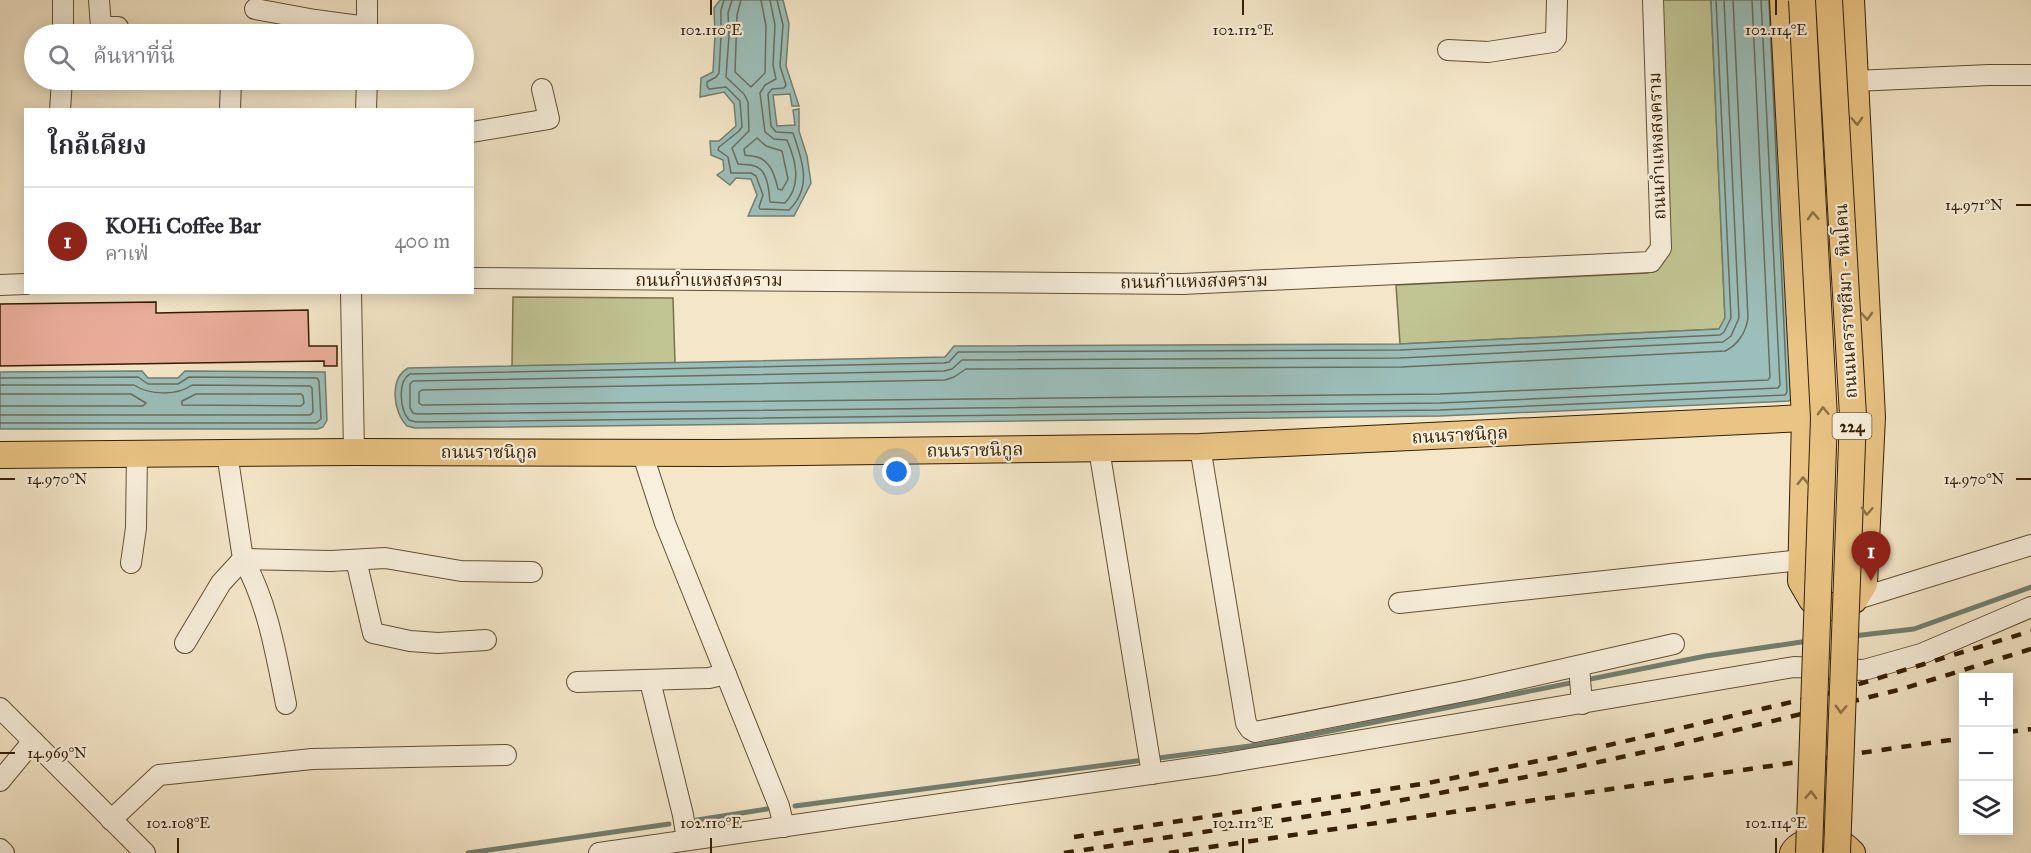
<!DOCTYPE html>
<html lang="th">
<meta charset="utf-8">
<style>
:root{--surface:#fff;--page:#f7f7f7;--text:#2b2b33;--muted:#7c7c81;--line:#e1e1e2;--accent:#8f2418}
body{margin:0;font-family:"IM FELL Great Primer","Noto Serif Thai",serif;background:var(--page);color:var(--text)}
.controls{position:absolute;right:18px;bottom:18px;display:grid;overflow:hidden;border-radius:0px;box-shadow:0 3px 15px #0003}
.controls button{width:54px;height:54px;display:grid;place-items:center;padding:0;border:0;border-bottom:2px solid var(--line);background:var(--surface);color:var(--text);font:30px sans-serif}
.you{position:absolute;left:897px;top:472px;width:21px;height:21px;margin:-15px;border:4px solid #fff;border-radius:50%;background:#1a73e8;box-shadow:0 0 0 9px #1a73e833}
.badge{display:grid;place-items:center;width:39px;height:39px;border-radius:50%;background:var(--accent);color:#fff;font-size:20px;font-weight:700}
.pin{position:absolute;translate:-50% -50px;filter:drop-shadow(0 2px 3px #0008)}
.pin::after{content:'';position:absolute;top:32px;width:21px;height:18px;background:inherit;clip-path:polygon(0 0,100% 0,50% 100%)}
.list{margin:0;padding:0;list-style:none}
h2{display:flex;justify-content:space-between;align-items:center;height:78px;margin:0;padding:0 24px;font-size:26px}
h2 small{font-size:20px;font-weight:400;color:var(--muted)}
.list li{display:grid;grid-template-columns:39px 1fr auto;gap:18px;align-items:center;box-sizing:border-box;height:108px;padding:0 24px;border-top:2px solid var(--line)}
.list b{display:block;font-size:22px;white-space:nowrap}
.list p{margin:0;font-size:20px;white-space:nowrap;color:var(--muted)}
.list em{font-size:20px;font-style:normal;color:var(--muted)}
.icon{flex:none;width:33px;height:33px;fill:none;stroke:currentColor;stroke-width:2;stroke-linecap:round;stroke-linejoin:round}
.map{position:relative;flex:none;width:2031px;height:853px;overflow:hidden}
.search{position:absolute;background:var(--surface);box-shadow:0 3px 15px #0003;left:24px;top:24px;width:450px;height:66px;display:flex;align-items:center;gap:15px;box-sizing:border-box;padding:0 21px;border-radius:33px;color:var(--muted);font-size:22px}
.panel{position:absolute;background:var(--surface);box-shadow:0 3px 15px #0003;left:24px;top:108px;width:450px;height:186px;border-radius:0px}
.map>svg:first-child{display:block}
.green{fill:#c1c493;stroke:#7a714a;stroke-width:1.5}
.water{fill:#9cbfbb;stroke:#727f70;stroke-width:1.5}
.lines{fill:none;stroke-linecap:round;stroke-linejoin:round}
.shore{stroke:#686e5e;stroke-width:1.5}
.stream{stroke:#727f70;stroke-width:5}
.building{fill:#ebae9c;stroke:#331e00;stroke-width:1.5}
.minor-casing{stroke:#635032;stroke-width:22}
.major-casing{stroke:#331e00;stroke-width:28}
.minor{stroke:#f8efdc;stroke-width:20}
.major{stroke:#eac484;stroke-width:26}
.rail{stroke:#331e00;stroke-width:4.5;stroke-dasharray:10 10;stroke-linecap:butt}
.major-bridge-casing{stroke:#331e00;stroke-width:28;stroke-linecap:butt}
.major-bridge{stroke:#eac484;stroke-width:26}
.oneway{stroke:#8e7142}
.ticks{fill:none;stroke:#331e00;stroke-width:2}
.labels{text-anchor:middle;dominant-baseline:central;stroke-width:4.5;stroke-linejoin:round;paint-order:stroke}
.shield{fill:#f8efdc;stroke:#6e5d42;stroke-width:1.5}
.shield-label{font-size:16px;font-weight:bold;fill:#331e00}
.street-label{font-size:18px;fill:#331e00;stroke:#f8efdc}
.ticks-label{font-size:15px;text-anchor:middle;fill:#331e00;stroke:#f8efdc;stroke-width:4.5;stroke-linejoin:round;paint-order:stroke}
</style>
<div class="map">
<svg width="2031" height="853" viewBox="0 0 2031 853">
<rect width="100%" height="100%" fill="#f4e7c9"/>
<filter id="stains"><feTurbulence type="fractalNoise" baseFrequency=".00333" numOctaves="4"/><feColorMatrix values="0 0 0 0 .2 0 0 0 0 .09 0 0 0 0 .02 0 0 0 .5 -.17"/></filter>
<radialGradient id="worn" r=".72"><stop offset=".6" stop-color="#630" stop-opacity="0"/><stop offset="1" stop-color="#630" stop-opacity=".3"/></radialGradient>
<g class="green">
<path d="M1656 0H1711L1725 318 1719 329 1400 344 1396 285 1648 273 1661 265 1667 249Z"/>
<path d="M513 297 673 298 675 363 512 366Z"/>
</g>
<g class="water">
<path d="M720 0H783L789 24 786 66 799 106H792L790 94 773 95 777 126 795 125 793 110 799 109V131L807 156 811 183 794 216H748L757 195 751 179 736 178 730 185 717 175 724 170 723 160 711 155 710 141H719L736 126 734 104 724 92 700 97 701 78 713 72 715 35 714 8Z"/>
<path d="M1711 0H1775L1794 396 1789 401 1440 416 415 428 407 426C393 412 389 379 408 368L945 357 954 346 1400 344 1719 329 1725 318Z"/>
<path d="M142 371 148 378H178L185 371 325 372 327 420 323 427 318 429H0V372Z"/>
</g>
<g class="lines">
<g class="shore">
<path d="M724 0 721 10V36L719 73 716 77 707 82V86L709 89 726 87 740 101 742 127 739 131 719 147 718 150 728 157 731 173H751L756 176 763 195 759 207 760 209 789 210C813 187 802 160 793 133L776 132 771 126 768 94 772 89 784 88 786 85 780 66 783 25 777 0"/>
<path d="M732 0 728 13 729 36 726 77 744 94 748 102 749 131 732 148 738 164C744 165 751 164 757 167 768 172 769 192 770 202L785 203C802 185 796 161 787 140L774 139 765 132 760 93 765 85 776 79 773 65 775 25 770 0"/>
<path d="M741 0 737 15 735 72 751 87 765 73 766 26 761 0"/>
<path d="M1716 0 1731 318 1724 332 1720 335 1400 350 958 352 949 362 944 363 410 374C397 381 400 410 409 420L416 422 1440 410 1785 395 1787 392 1769 1"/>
<path d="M1724 0 1739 318 1731 336 1723 342 1400 358 962 360 952 369 944 371 413 381 410 384V408L413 413 417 414 1440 403 1778 388 1780 385 1761 0"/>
<path d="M1733 0 1748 318C1746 332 1738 345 1725 351L1401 367 966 369 954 377 945 380 422 390 419 392V403L422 405 1440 394 1768 380 1770 377 1752 0"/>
<path d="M757 138 766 146 782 151 788 179 782 190 778 189C775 177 772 164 760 158 755 156 749 156 745 155L744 149Z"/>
<path d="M0 378 138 377 148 384H178L189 377 317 378 319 381 321 419 316 423H0"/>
<path d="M0 385H134C149 395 177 396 192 385L310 386 312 388 313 412 310 415H0"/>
<path d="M0 394H131L146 403 143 406H0"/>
<path d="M196 394H301L303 396 304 403 301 406 182 405V401Z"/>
</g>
<g class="stream">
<path d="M1853 636 1914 629 2031 587"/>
<path d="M795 806 1265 744 1706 656 1808 641"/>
<path d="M697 820 767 809"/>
<path d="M468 853 669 824"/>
</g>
</g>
<path class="building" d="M156 302V313L308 310 309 346H337V366H324V361L0 366V304Z"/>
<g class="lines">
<defs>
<g id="minor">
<path d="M63 0V34"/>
<path d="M99 0 101 27H118"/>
<path d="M255 9 315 20 367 27"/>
<path d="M367 34V0"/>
<path d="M1448 50 1488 52 1553 42 1556 38 1557 0"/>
<path d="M1855 81 1989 75H2031"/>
<path d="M60 110 62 80"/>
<path d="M230 110 231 80"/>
<path d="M366 110 367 80"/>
<path d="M472 132 549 119 542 89"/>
<path d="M472 278 1183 284 1651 262 1661 248 1653 0"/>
<path d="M0 285 26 284"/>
<path d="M351 292 354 452"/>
<path d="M1200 447 1246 723 1250 729 1255 732 1475 689 1674 644"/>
<path d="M1099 449 1152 774"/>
<path d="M642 452 665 523 779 806 784 827"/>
<path d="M356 560 373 633 410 641 438 643 486 640"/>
<path d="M131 563 136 528 137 454"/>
<path d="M1854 600 2031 545"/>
<path d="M1399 603 1801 560"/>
<path d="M185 643 221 583 243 559 227 453"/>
<path d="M1579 666 1582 704"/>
<path d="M650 681 683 815 687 840"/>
<path d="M577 682 709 678 726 674"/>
<path d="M286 704C276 655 268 603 243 559L331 561 385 558 461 571 532 572"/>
<path d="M0 708 145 853"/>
<path d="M0 781 33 741"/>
<path d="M111 820 159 775 312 759 506 755"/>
<path d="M0 849 4 853"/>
<path d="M599 853 1220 764 1794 667 1864 670 1921 654 2031 607"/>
</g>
<g id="major">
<path d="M1783 0 1805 418 1801 581 1812 600 1832 607 1854 600 1864 584 1872 417 1851 0"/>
<path d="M0 455 354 452 722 453 1200 447 1805 418"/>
<path d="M1793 853C1801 839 1827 838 1841 844 1845 846 1849 850 1852 853"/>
</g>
</defs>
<use href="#minor" class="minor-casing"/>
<use href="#major" class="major-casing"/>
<use href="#minor" class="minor"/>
<use href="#major" class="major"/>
<g class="rail">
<path d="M2008 732 2031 729"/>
<path d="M1074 837 1428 783 1558 757 1830 693 2031 631"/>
<path d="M1064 853 1349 810 1563 770 1676 745 1902 689 2031 649"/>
<path d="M1169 853 1964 738"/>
</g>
<defs>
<g id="major-bridge">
<path d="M1802 0 1824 418 1809 853"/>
<path d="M1829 0 1853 416 1837 853"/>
</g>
</defs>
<use href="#major-bridge" class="major-bridge-casing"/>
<use href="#major-bridge" class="major-bridge"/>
</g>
<defs><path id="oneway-chevron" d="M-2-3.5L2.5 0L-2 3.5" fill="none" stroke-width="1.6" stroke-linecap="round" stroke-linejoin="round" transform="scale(1.5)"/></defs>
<g class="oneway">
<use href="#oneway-chevron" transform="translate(1857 121) rotate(87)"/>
<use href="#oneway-chevron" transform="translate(1813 216) rotate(-93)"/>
<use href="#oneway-chevron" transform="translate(1867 316) rotate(87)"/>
<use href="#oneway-chevron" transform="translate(1823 411) rotate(-92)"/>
<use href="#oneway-chevron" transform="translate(1803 481) rotate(-89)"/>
<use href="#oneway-chevron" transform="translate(1867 511) rotate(93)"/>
<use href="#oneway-chevron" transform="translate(1841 709) rotate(92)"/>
<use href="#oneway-chevron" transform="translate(1811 795) rotate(-88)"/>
</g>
<path class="ticks" d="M711 0V15M1243 0V15M1776 0V15M2016 205H2031M0 479H15M2016 479H2031M0 753H15M178 838V853M711 838V853M1243 838V853M1776 838V853"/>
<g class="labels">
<rect class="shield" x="1832.5" y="413" width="39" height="26" rx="4.5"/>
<g class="shield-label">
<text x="1852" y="426">224</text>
</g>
<g class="street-label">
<text transform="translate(1657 146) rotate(-92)">ถนนกำแหงสงคราม</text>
<text x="709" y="280">ถนนกำแหงสงคราม</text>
<text transform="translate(1194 281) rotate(-1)">ถนนกำแหงสงคราม</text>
<text transform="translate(1846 301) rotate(-93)">ถนนนครราชสีมา - หินโคน</text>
<text transform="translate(1460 435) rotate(-3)">ถนนราชนิกูล</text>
<text transform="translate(975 450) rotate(-1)">ถนนราชนิกูล</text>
<text x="489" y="452">ถนนราชนิกูล</text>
</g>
</g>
<g class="ticks-label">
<text x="711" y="35">102.110°E</text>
<text x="1243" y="35">102.112°E</text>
<text x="1776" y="35">102.114°E</text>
<text x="1974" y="210">14.971°N</text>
<text x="57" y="484">14.970°N</text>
<text x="1974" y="484">14.970°N</text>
<text x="57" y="758">14.969°N</text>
<text x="178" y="828">102.108°E</text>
<text x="711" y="828">102.110°E</text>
<text x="1243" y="828">102.112°E</text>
<text x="1776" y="828">102.114°E</text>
</g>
<rect width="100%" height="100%" filter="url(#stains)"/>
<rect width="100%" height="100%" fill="url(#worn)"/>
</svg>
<div class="controls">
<button>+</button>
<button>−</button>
<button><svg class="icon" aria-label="layers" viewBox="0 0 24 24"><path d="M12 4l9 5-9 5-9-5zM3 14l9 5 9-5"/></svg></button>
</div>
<div class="you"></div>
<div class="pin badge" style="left:1871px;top:581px">1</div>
<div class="search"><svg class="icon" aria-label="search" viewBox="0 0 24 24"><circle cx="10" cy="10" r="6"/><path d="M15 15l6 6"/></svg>ค้นหาที่นี่</div>
<section class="panel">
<h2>ใกล้เคียง<small></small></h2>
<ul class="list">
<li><span class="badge">1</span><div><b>KOHi Coffee Bar</b><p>คาเฟ่</p></div><em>400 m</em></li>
</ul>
</section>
</div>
